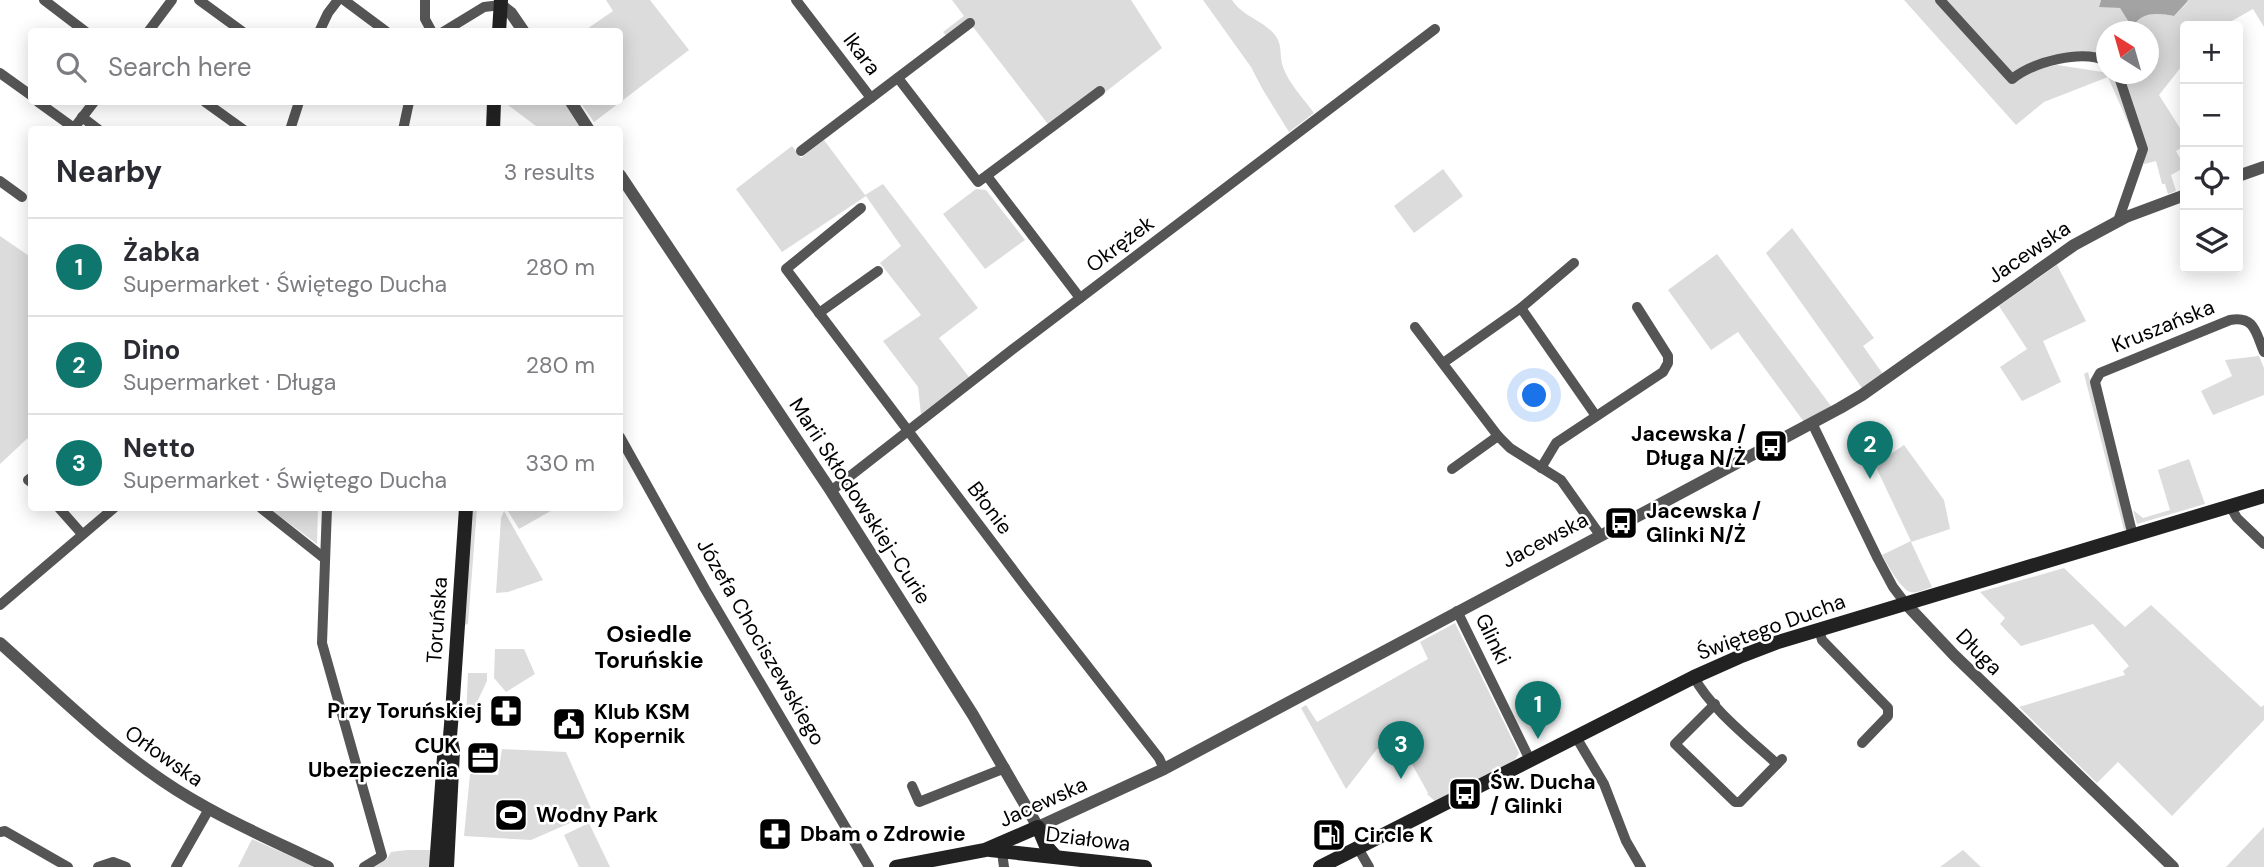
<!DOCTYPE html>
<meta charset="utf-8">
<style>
:root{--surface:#fff;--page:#f2f2f3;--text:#2b2b33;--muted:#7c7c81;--line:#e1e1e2;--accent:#0f766e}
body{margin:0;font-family:"DM Sans",sans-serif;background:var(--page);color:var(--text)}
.controls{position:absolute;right:21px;top:21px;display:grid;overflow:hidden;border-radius:7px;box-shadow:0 4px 18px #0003}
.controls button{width:63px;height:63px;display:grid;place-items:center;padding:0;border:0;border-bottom:2px solid var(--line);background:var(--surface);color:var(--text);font:35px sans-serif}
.compass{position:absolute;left:2096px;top:21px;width:63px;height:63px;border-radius:50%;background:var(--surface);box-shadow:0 4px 18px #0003;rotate:323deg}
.you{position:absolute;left:1535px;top:396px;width:24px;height:24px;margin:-18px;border:5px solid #fff;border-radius:50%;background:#1a73e8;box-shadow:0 0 0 10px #1a73e833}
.badge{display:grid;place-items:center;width:46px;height:46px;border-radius:50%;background:var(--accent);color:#fff;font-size:23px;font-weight:700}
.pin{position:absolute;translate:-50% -58px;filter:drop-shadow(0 2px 4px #0008)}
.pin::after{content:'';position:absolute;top:37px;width:24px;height:21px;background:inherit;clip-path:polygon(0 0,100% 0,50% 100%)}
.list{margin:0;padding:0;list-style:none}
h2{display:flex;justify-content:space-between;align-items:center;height:91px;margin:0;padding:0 28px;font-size:30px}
h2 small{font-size:23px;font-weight:400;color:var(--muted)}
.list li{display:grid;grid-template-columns:46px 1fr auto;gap:21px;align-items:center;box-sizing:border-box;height:98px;padding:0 28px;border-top:2px solid var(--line)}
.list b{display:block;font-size:26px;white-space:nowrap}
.list p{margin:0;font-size:23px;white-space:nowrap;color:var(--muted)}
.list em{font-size:23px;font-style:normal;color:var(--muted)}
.icon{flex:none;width:38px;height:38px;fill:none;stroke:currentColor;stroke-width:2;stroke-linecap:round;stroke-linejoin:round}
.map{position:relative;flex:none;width:2264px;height:867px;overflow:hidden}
.search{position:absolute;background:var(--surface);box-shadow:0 4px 18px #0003;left:28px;top:28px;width:595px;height:77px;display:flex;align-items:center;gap:18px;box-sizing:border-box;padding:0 24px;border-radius:7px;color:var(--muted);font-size:26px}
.panel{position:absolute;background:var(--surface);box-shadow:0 4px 18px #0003;left:28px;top:126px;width:595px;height:385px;border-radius:7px}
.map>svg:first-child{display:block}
.green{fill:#dcdcdc}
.water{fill:#a3a3a3}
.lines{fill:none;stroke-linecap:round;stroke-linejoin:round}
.minor{stroke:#555;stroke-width:10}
.tertiary{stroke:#555;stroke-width:12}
.secondary{stroke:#222;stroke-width:14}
.labels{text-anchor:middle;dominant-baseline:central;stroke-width:5;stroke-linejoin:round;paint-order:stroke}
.street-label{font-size:21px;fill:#000;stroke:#fff}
.poi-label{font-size:21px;font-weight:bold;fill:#000;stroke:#fff;text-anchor:start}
.neighbourhood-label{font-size:23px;font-weight:bold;fill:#000;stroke:#fff}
</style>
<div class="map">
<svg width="2264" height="867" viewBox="0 0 2264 867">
<rect width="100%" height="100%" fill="#fff"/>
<g class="green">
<path d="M606 0H650L689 50 594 122 580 102H620V32L584 31 613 11Z"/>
<path d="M952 0H1131L1162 48 1054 132 973 27 952 43 943 32 964 16Z"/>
<path d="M1203 0H1232C1243 17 1263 20 1275 35 1283 45 1279 56 1283 67 1289 84 1304 99 1314 113L1289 132 1263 90 1251 67Z"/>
<path d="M1904 0H2101L2099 6 2120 8 2130 24 2129 31 2106 32V58L2092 53 2038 69 2057 65 2116 74 2139 148 2108 77 2044 102 2016 125Z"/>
<path d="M2187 0H2264V27L2253 9 2223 26H2185V62L2159 95 2185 136V146L2176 151 2185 167 2171 175 2176 191 2168 194 2165 184H2162L2156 161 2144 164 2145 149 2120 74H2148V32L2131 31C2138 12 2155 12 2174 16L2188 2Z"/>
<path d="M508 102H566L585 129H540L508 105Z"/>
<path d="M824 140 865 195 883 184 978 308 939 338 969 377 921 414 918 387 883 341 921 315 880 263 901 246 866 196 782 252 736 189 792 146 801 158Z"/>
<path d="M1443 169 1463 196 1414 233 1394 206Z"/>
<path d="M976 189 986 190 1025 240 985 269 943 214Z"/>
<path d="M1792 228 1874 338 1863 346 1883 374 1862 388 1766 253Z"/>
<path d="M0 236 32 258 31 435 0 464Z"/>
<path d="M1717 254 1831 406 1804 422 1738 332 1711 350 1668 290Z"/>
<path d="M2057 265 2086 321 2043 341 2061 382 2022 401 2000 367 2027 349 1999 306Z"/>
<path d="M2259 356 2264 368V395L2213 415 2201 391 2232 376 2225 360Z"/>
<path d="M2088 372 2127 529 2124 530 2084 374Z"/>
<path d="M1904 445 1944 500 1950 529 1911 542 1932 587C1926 589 1916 594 1910 592 1900 588 1887 564 1882 555L1911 541 1875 465Z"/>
<path d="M2189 459 2205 504 2137 524 2133 510 2143 518 2170 510 2158 470Z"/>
<path d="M269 508H318L317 544Z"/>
<path d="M472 508H477L468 624 464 625Z"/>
<path d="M506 508H556L519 529Z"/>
<path d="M504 511 543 580 508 592 496 593 501 518Z"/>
<path d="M2064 568 2125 627 2151 605 2261 707 2264 705V720L2172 816 2118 762 2097 783 2019 707 2125 675 2123 671 2129 666 2093 624 2021 646 2000 624 2005 618 1980 592Z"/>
<path d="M1455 623 1519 753C1509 775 1474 778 1455 789 1448 793 1443 798 1437 803L1427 794 1428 793 1397 737 1388 742V745L1377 749 1346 789 1301 708 1306 705 1317 722 1428 659 1420 642Z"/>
<path d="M495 649H524L535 674 506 692 494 678Z"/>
<path d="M468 673H487V681L469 719 466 718Z"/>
<path d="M502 749 566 752 593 813 531 840 464 836 470 774 498 775Z"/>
<path d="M589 823 610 867H579L564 835Z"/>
<path d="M2264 827V867H2226Z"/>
<path d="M252 839 315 867H238Z"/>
<path d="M407 850H433L432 867H371L387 859 391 852Z"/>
<path d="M1963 850 1981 867H1940Z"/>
</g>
<path class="water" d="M2101 0H2187L2188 1 2174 16C2155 12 2138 12 2131 31L2129 32 2130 24 2120 8 2099 7Z"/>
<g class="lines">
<g class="minor">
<path d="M44 0 86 32"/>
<path d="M199 0 243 32"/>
<path d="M344 0 387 32"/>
<path d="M425 0V19L432 32"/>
<path d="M796 0 871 98"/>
<path d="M1940 0 2012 79C2033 62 2082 49 2106 61"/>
<path d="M148 32 172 0"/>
<path d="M319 32 328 13 338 0"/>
<path d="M443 32 484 7 501 5"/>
<path d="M0 73 32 96"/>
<path d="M898 78 978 182 1100 91"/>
<path d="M38 102 74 128 94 102"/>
<path d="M205 102 244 130"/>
<path d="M82 117 99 130"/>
<path d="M290 130 299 102"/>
<path d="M403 130 409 102"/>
<path d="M801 151 970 23"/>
<path d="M987 176 1080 298"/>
<path d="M0 181 22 197"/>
<path d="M861 208 786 269 1026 587 1159 758 1164 769"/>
<path d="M2118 221 2143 149 2118 74"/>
<path d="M1521 308 1574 263"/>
<path d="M819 313 878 271"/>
<path d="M1415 327 1498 436 1510 448 1561 480 1600 535"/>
<path d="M1443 363 1521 308 1596 416"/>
<path d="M1812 423 1878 559 1893 587 1906 604"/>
<path d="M620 437 705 589 869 867"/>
<path d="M1541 468 1556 443 1663 372 1668 363V356L1637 307"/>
<path d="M1452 469 1498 436"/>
<path d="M32 477 28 480 32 483"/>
<path d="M831 491 1013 349 1435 29"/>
<path d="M2230 506 2237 518 2264 544"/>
<path d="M59 508 82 534"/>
<path d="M261 508 324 558"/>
<path d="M327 508 322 643 382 856 364 867"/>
<path d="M2133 536 2095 382 2100 373 2230 320C2255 315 2256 334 2264 352"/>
<path d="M0 605 114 508"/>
<path d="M1457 611 1530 760"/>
<path d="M1819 629 1822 640 1888 708V716L1862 743"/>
<path d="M1694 677C1710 708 1751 740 1777 764"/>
<path d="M1715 704 1675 744 1735 802H1740L1782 759"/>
<path d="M1576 737 1604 784 1626 841 1641 867"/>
<path d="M912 786 919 802 1005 768"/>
<path d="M0 832 5 831 68 867"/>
<path d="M1358 848 1369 867"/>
<path d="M1002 852 1004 867"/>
<path d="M98 867 113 862 126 867"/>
<path d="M176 867 209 809"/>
</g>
<g class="tertiary">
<path d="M501 5 511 13 524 32"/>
<path d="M571 102 589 130"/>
<path d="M620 175 831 491 973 715 1038 827 1164 769 1840 408 1862 395 2074 245 2126 217 2185 195"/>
<path d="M2238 176 2264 167"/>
<path d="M1906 604 1954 655 2173 867"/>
<path d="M0 643C53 690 104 741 163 781 214 816 273 840 328 867"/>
</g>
<g class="secondary">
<path d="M499 32 501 0"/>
<path d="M493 130 494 102"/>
<path d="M990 850 1145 867"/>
<path d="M436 867 444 757"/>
<path d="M447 867 453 751 450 736 452 713 466 508"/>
<path d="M896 867 985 850 1038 827 1046 846 1055 856"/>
<path d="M1320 867 1694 677 1739 657 1778 642 2264 496"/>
</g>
</g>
<defs>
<symbol id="bus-square" viewBox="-11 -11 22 22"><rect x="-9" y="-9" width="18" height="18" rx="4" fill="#000" stroke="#fff"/><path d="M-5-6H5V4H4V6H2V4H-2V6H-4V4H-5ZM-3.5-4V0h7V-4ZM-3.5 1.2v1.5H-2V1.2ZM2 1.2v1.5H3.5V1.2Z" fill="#fff"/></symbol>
<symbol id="pharmacy-square" viewBox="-11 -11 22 22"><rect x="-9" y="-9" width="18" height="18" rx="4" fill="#000" stroke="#fff"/><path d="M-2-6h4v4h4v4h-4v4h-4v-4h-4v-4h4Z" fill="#fff"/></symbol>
<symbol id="civic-square" viewBox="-11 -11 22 22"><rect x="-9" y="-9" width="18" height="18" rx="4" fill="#000" stroke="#fff"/><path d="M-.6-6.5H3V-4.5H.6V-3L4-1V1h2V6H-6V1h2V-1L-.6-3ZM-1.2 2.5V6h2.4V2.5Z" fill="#fff"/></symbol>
<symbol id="office-square" viewBox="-11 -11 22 22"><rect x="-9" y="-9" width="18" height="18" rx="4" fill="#000" stroke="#fff"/><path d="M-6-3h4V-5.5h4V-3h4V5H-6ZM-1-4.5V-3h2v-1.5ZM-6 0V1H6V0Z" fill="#fff"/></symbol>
<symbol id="stadium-square" viewBox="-11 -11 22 22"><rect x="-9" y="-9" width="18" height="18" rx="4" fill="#000" stroke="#fff"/><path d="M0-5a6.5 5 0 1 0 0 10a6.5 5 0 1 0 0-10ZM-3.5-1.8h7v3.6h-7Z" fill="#fff"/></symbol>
<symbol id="fuel-square" viewBox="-11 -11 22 22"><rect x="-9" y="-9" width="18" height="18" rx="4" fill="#000" stroke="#fff"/><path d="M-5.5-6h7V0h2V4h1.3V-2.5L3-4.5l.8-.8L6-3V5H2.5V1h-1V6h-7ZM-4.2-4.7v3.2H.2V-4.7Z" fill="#fff"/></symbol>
</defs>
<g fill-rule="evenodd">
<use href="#bus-square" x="1752" y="427" width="38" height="38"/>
<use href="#bus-square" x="1602" y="504" width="38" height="38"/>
<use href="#pharmacy-square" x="487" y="692" width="38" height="38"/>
<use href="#civic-square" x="550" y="705" width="38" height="38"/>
<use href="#office-square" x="464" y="739" width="38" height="38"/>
<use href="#bus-square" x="1446" y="775" width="38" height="38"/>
<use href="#stadium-square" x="492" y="796" width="38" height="38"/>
<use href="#pharmacy-square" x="756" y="815" width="38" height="38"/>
<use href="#fuel-square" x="1310" y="816" width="38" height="38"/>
</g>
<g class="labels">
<g class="street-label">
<text transform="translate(862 54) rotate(53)">Ikara</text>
<text transform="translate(1120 244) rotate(-37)">Okrężek</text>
<text transform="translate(2029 252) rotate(-34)">Jacewska</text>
<text transform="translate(2163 326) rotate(-22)">Kruszańska</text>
<text transform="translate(860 501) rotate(57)">Marii Skłodowskiej-Curie</text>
<text transform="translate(990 508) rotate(53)">Błonie</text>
<text transform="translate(1545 540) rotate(-28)">Jacewska</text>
<text transform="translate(437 620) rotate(-86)">Toruńska</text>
<text transform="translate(1771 627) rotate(-20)">Świętego Ducha</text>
<text transform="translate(1493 639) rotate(64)">Glinki</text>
<text transform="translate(761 642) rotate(60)">Józefa Chociszewskiego</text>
<text transform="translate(1979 652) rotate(45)">Długa</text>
<text transform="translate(164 756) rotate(35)">Orłowska</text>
<text transform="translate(1043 802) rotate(-24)">Jacewska</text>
<text transform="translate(1088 839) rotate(7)">Działowa</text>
</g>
<g class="poi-label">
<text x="1746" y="434" text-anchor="end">Jacewska /<tspan x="1746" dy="24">Długa N/Ż</tspan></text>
<text x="1646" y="511">Jacewska /<tspan x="1646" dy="24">Glinki N/Ż</tspan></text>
<text x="482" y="711" text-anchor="end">Przy Toruńskiej</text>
<text x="594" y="712">Klub KSM<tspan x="594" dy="24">Kopernik</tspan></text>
<text x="458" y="746" text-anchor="end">CUK<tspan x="458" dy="24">Ubezpieczenia</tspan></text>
<text x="1490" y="782">Św. Ducha<tspan x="1490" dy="24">/ Glinki</tspan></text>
<text x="536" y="815">Wodny Park</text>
<text x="800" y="834">Dbam o Zdrowie</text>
<text x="1354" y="835">Circle K</text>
</g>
<g class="neighbourhood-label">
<text x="649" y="634">Osiedle<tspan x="649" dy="26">Toruńskie</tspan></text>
</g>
</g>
</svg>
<div class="controls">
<button>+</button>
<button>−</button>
<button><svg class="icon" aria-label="locate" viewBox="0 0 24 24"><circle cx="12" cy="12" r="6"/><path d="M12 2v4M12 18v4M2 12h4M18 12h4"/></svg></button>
<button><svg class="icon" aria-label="layers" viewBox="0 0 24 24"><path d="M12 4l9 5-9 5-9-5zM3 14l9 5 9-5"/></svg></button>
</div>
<svg class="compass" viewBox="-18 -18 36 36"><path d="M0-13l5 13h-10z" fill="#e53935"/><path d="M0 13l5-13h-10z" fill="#7c7c81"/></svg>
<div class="you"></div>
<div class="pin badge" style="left:1538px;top:739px">1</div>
<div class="pin badge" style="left:1870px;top:479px">2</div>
<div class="pin badge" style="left:1401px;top:779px">3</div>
<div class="search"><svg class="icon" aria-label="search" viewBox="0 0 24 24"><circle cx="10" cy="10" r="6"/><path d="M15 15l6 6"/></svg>Search here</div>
<section class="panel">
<h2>Nearby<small>3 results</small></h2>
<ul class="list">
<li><span class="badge">1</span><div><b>Żabka</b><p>Supermarket · Świętego Ducha</p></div><em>280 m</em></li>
<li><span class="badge">2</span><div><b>Dino</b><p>Supermarket · Długa</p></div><em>280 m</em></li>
<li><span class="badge">3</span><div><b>Netto</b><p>Supermarket · Świętego Ducha</p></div><em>330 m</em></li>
</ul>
</section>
</div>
